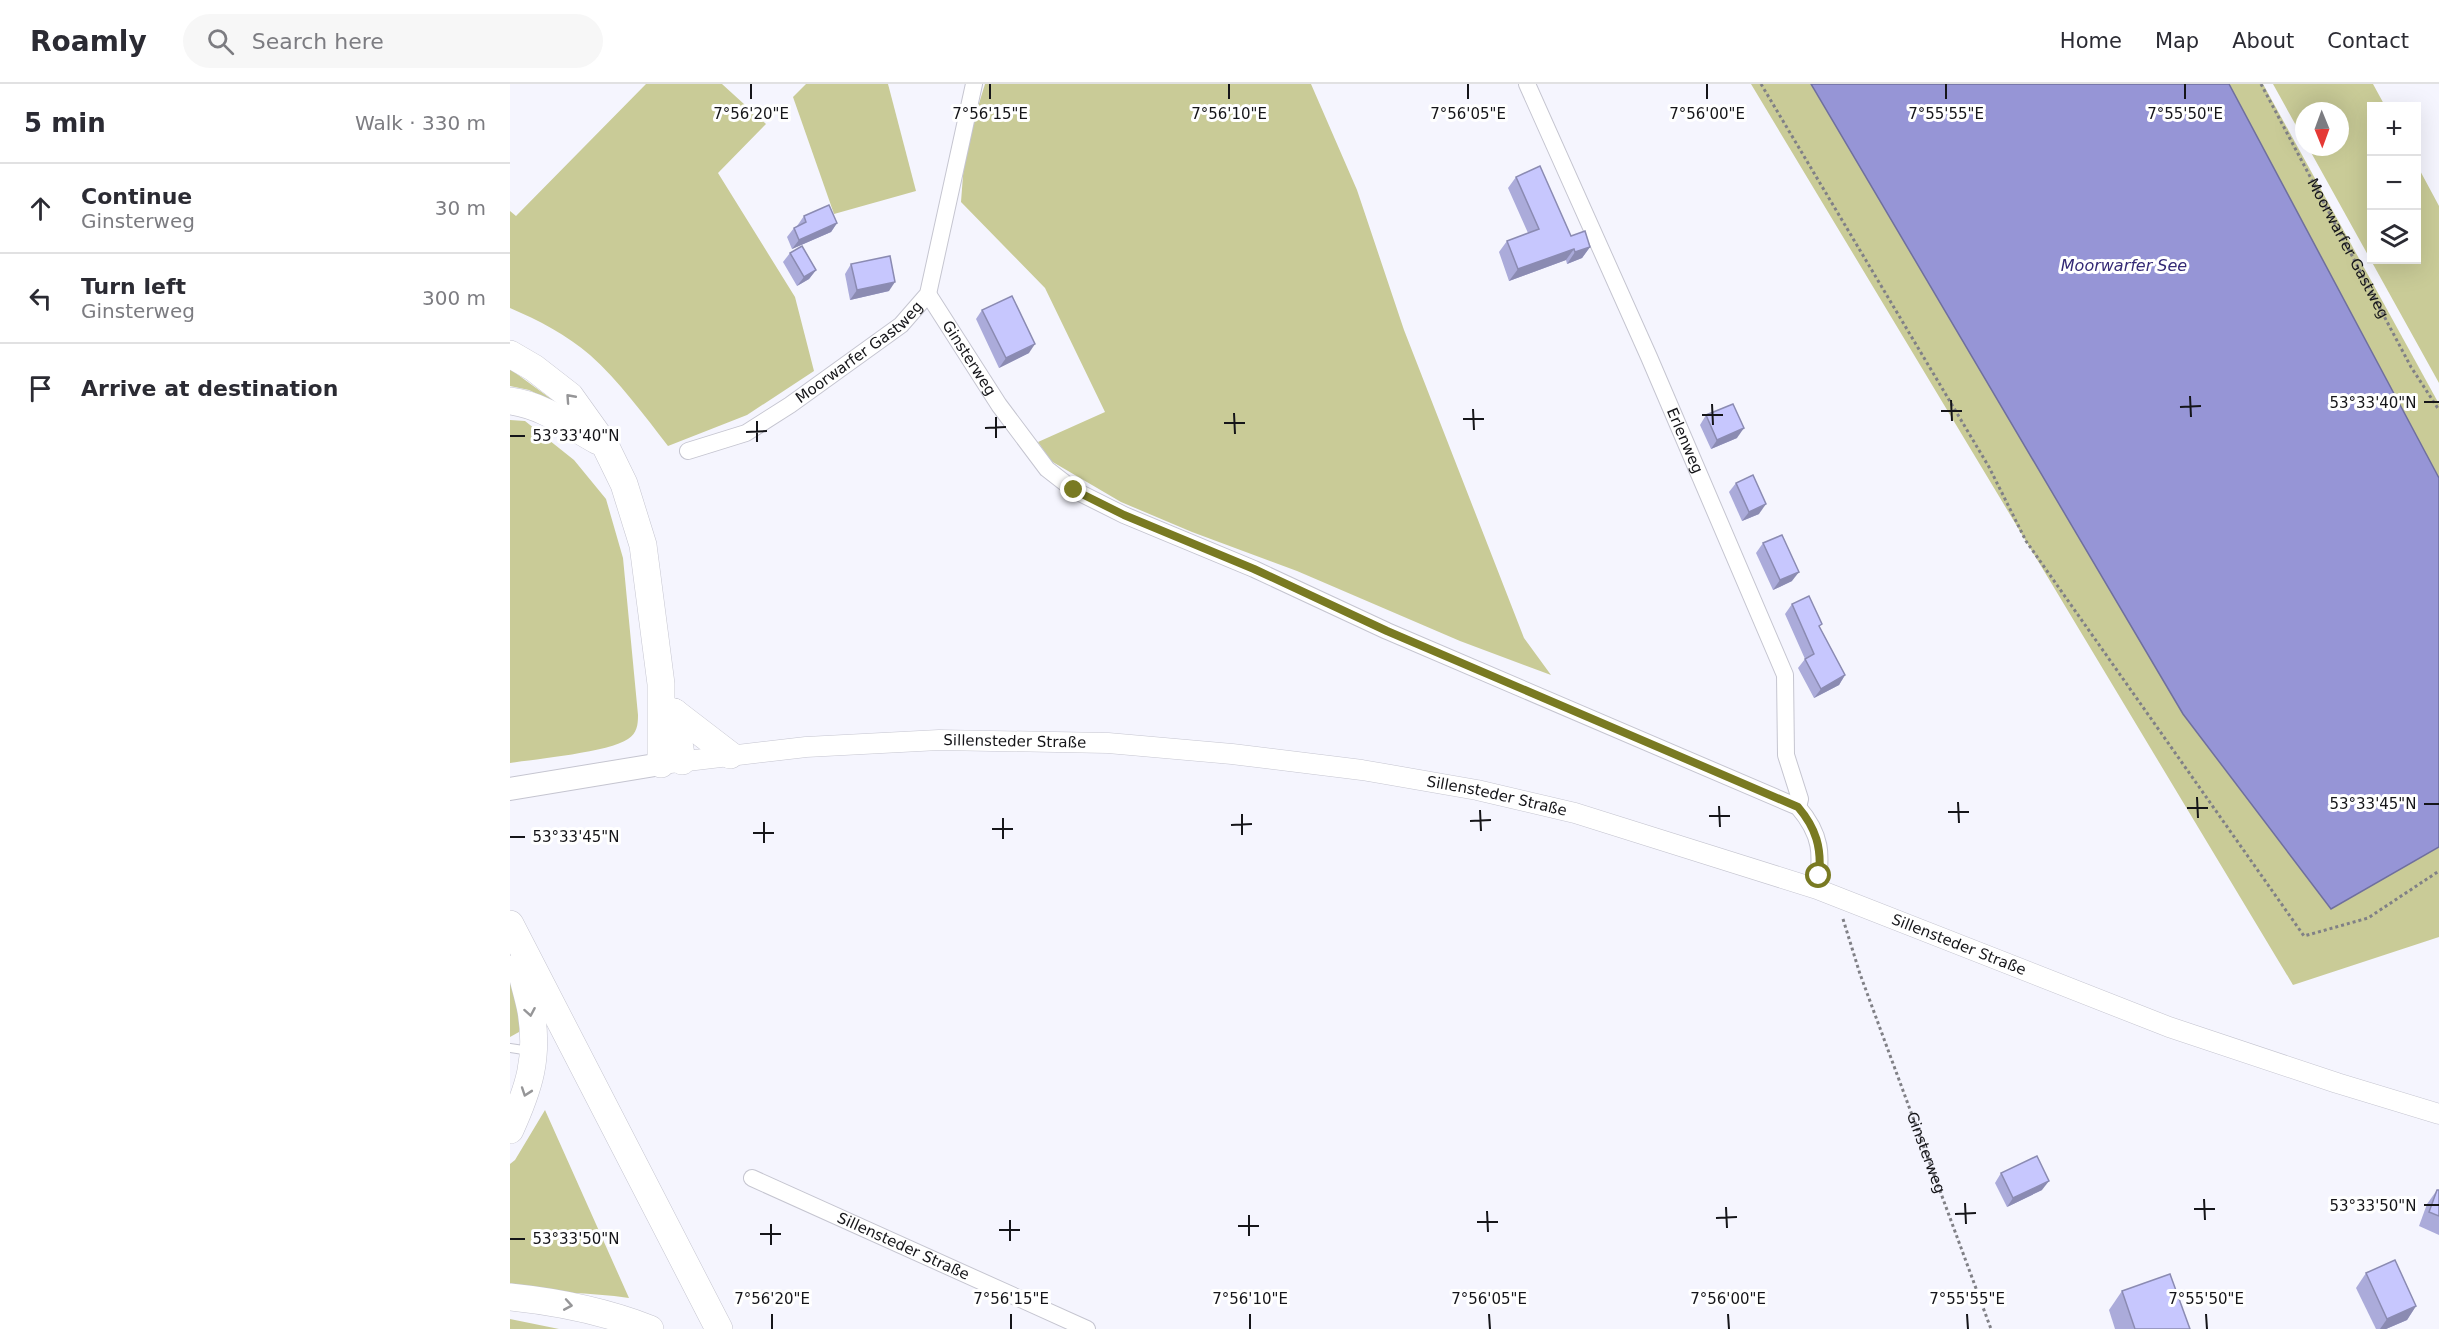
<!DOCTYPE html>
<meta charset="utf-8">
<style>
:root{--surface:#fff;--page:#f7f7f7;--text:#2b2b33;--muted:#7c7c81;--line:#e1e1e2}
body{margin:0;font-family:"DejaVu Sans",sans-serif;background:var(--page);color:var(--text)}
.controls{position:absolute;right:18px;top:18px;display:grid;overflow:hidden;border-radius:0px;box-shadow:0 6px 24px #0002}
.controls button{width:54px;height:54px;display:grid;place-items:center;padding:0;border:0;border-bottom:2px solid var(--line);background:var(--surface);color:var(--text);font:30px sans-serif}
.compass{position:absolute;left:1785px;top:18px;width:54px;height:54px;border-radius:50%;background:var(--surface);box-shadow:0 6px 24px #0002;rotate:179deg}
.stop{position:absolute;width:18px;height:18px;margin:-14px;border:4px solid #797a22;border-radius:50%;background:#fff}
.stop.end{background:#797a22;border-color:#fff;box-shadow:0 2px 6px #0008}
.list{margin:0;padding:0;list-style:none}
h2{display:flex;justify-content:space-between;align-items:center;height:78px;margin:0;padding:0 24px;font-size:26px}
h2 small{font-size:20px;font-weight:400;color:var(--muted)}
.list li{display:grid;grid-template-columns:39px 1fr auto;gap:18px;align-items:center;box-sizing:border-box;height:90px;padding:0 24px;border-top:2px solid var(--line)}
.list b{display:block;font-size:22px;white-space:nowrap}
.list p{margin:0;font-size:20px;white-space:nowrap;color:var(--muted)}
.list em{font-size:20px;font-style:normal;color:var(--muted)}
.icon{flex:none;width:33px;height:33px;fill:none;stroke:currentColor;stroke-width:2;stroke-linecap:round;stroke-linejoin:round}
.map{position:relative;flex:none;width:1929px;height:1245px;overflow:hidden}
header{display:flex;align-items:center;gap:36px;box-sizing:border-box;height:84px;padding:0 30px;background:var(--surface);border-bottom:2px solid var(--line)}
header strong{font-size:28px}
nav{display:flex;gap:33px;margin-inline-start:auto;font-size:21px}
.search{width:420px;height:54px;background:var(--page);display:flex;align-items:center;gap:15px;box-sizing:border-box;padding:0 21px;border-radius:33px;color:var(--muted);font-size:22px}
main{display:flex}
aside{flex:1;background:var(--surface)}
.map>svg:first-child{display:block}
.green{fill:#c9cb97}
.water{fill:#9695d6;stroke:#6f6f9d;stroke-width:1.5}
.lines{fill:none;stroke-linecap:round;stroke-linejoin:round}
.service-casing{stroke:#c5c5d0;stroke-width:10}
.minor-casing{stroke:#c5c5d0;stroke-width:18}
.tertiary-casing{stroke:#c5c5d0;stroke-width:21}
.secondary-casing{stroke:#c5c5d0;stroke-width:24}
.trunk-casing{stroke:#c5c5d0;stroke-width:28}
.path{stroke:#808086;stroke-width:3;stroke-dasharray:3 3;stroke-linecap:butt}
.service{stroke:#fff;stroke-width:8}
.minor{stroke:#fff;stroke-width:16}
.tertiary{stroke:#fff;stroke-width:20}
.secondary{stroke:#fff;stroke-width:22}
.trunk{stroke:#fff;stroke-width:27}
.wall{fill:#ababda}
.shaded-wall{fill:#8b8bb2}
.building{fill:#c7c7fe;stroke:#8b8bb2;stroke-width:1.5}
.oneway{stroke:#969698}
.route{stroke:#797a22;stroke-width:8}
.ticks{fill:none;stroke:#151519;stroke-width:2}
.labels{text-anchor:middle;dominant-baseline:central;stroke-width:6;stroke-linejoin:round;paint-order:stroke}
.street-label{font-size:15px;fill:#151519;stroke:#fff}
.water-label{font-size:16px;font-style:italic;fill:#342975;stroke:#fff}
.ticks-label{font-size:15px;text-anchor:middle;fill:#151519;stroke:#fff;stroke-width:6;stroke-linejoin:round;paint-order:stroke}
</style>
<header>
<strong>Roamly</strong>
<div class="search"><svg class="icon" aria-label="search" viewBox="0 0 24 24"><circle cx="10" cy="10" r="6"/><path d="M15 15l6 6"/></svg>Search here</div>
<nav><a>Home</a><a>Map</a><a>About</a><a>Contact</a></nav>
</header>
<main>
<aside>
<h2>5 min<small>Walk · 330 m</small></h2>
<ul class="list">
<li><svg class="icon" aria-label="ahead" viewBox="0 0 24 24"><path d="M12 20V5M6 11l6-6 6 6"/></svg><div><b>Continue</b><p>Ginsterweg</p></div><em>30 m</em></li>
<li><svg class="icon" aria-label="left" viewBox="0 0 24 24"><path d="M17 20v-9H6M10 6l-5 5 5 5"/></svg><div><b>Turn left</b><p>Ginsterweg</p></div><em>300 m</em></li>
<li><svg class="icon" aria-label="arrive" viewBox="0 0 24 24"><path d="M6 21V4h12l-3 4 3 4H6"/></svg><div><b>Arrive at destination</b></div></li>
</ul>
</aside>
<div class="map">
<svg width="1929" height="1245" viewBox="0 0 1929 1245">
<rect width="100%" height="100%" fill="#f5f5fe"/>
<g class="green">
<path d="M136 0H212L256 40 208 89 285 213 304 287 237 331 158 362C134 331 109 297 80 271 57 251 28 236 0 224V127L6 132Z"/>
<path d="M296 0H378L406 107 324 130 283 13Z"/>
<path d="M475 0H801L847 106 894 246 1014 554 1041 591 950 557 787 487 682 448 611 418 541 377 528 358 595 328 535 204 451 118 455 65Z"/>
<path d="M1241 0H1301L1673 630 1821 824 1929 763V853L1783 901Z"/>
<path d="M1719 0H1753L1929 320V394Z"/>
<path d="M1763 0H1863L1875 22H1862V176H1906L1907 81 1929 122V299L1798 63H1830V27H1794V56Z"/>
<path d="M0 285 48 320 19 306 0 302Z"/>
<path d="M0 336 15 337 64 376 96 415 113 474 128 631C128 641 127 649 118 655 100 668 26 675 0 679Z"/>
<path d="M0 893 12 936 9 948 0 953Z"/>
<path d="M35 1026 119 1214C80 1208 39 1210 0 1201V1080L5 1076Z"/>
<path d="M0 1235 49 1245H0Z"/>
</g>
<path class="water" d="M1301 0H1719L1929 394V763L1821 825 1673 630Z"/>
<g class="lines">
<defs>
<path id="service" d="M0 964 20 967"/>
<g id="minor">
<path id="s3" d="M1017 0 1139 273 1275 591 1276 671 1290 715 1288 723"/>
<path id="s4" d="M418 210 489 321 537 385 564 406 614 431 744 485 877 547 1288 723C1312 751 1312 770 1307 805"/>
<path id="s5" d="M178 367 236 349 280 321 391 241 418 210 464 0"/>
<path id="s6" d="M242 1094 577 1245"/>
</g>
<g id="tertiary">
<path id="s7" d="M160 679 296 663 429 656 598 659 722 670 852 686 967 706 1065 729 1307 805 1659 943 1827 999 1929 1030"/>
</g>
<path id="secondary" d="M0 705 151 680"/>
<g id="trunk">
<path d="M0 270 24 284 60 312 95 361 114 400 133 461 151 600V680"/>
<path d="M0 317C32 321 61 342 88 357"/>
<path d="M164 628 172 677"/>
<path d="M164 628 220 671"/>
<path d="M0 840 209 1245"/>
<path d="M0 1046C19 1004 29 974 21 927 18 911 13 897 10 881"/>
<path d="M0 1213C49 1218 94 1227 140 1245"/>
</g>
</defs>
<use href="#service" class="service-casing"/>
<use href="#minor" class="minor-casing"/>
<use href="#tertiary" class="tertiary-casing"/>
<use href="#secondary" class="secondary-casing"/>
<use href="#trunk" class="trunk-casing"/>
<g class="path">
<path d="M1251 0 1479 383 1516 457 1794 852 1858 834 1929 787"/>
<path id="s1" d="M1751 0 1901 283 1929 326"/>
<path id="s2" d="M1333 835 1350 890 1481 1245"/>
</g>
<use href="#service" class="service"/>
<use href="#minor" class="minor"/>
<use href="#tertiary" class="tertiary"/>
<use href="#secondary" class="secondary"/>
<use href="#trunk" class="trunk"/>
</g>
<g class="wall">
<path d="M1006 93 1061 152 1080 163 1072 174 1057 180 1056 176 999 197 989 168 997 157 1018 149 998 104Z"/>
<path d="M294 132 327 139 321 148 282 165 277 153 284 144 287 142Z"/>
<path d="M280 169 306 186 299 195 287 202 273 178Z"/>
<path d="M341 180 379 207 340 216 335 190Z"/>
<path d="M472 226 519 269 489 284 466 235Z"/>
<path d="M1196 331 1227 354 1201 365 1190 341Z"/>
<path d="M1226 399 1249 430 1232 437 1219 408Z"/>
<path d="M1253 459 1282 497 1263 506 1246 469Z"/>
<path d="M1282 520 1310 544 1335 591 1329 601 1304 614 1288 584 1295 575 1275 530Z"/>
<path d="M1491 1089 1532 1106 1497 1123 1485 1099Z"/>
<path d="M1927 1106H1929V1151L1909 1142 1917 1120Z"/>
<path d="M1856 1189 1906 1222 1897 1236 1876 1245H1866L1846 1204Z"/>
<path d="M1612 1207 1680 1245H1605L1599 1226Z"/>
</g>
<g class="shaded-wall">
<path d="M327 139 321 148 282 165 289 156Z"/>
<path d="M1080 163 1072 174 1057 180 1065 168Z"/>
<path d="M1064 165 1056 176 999 197 1008 185Z"/>
<path d="M306 186 299 195 287 202 294 193Z"/>
<path d="M385 198 379 207 340 216 347 206Z"/>
<path d="M525 260 519 269 489 284 496 274Z"/>
<path d="M1234 344 1227 354 1201 365 1207 356Z"/>
<path d="M1256 420 1249 430 1232 437 1239 428Z"/>
<path d="M1289 488 1282 497 1263 506 1270 496Z"/>
<path d="M1335 591 1329 601 1304 614 1311 605Z"/>
<path d="M1539 1097 1532 1106 1497 1123 1503 1114Z"/>
<path d="M1906 1222 1897 1236 1876 1245H1870L1877 1235Z"/>
</g>
<g class="building">
<path d="M1030 82 1061 152 1075 147 1080 163 1065 168 1064 165 1008 185 997 157 1029 145 1006 93Z"/>
<path d="M319 121 327 139 289 156 284 144 296 138 294 132Z"/>
<path d="M292 162 306 186 294 193 280 169Z"/>
<path d="M380 172 385 198 347 206 341 180Z"/>
<path d="M502 212 525 260 496 274 472 226Z"/>
<path d="M1223 320 1234 344 1207 356 1196 331Z"/>
<path d="M1243 391 1256 420 1239 428 1226 399Z"/>
<path d="M1272 451 1289 488 1270 496 1253 459Z"/>
<path d="M1299 512 1312 540 1309 542 1335 591 1311 605 1295 575 1304 570 1282 520Z"/>
<path d="M1527 1072 1539 1097 1503 1114 1491 1089Z"/>
<path d="M1927 1106H1929V1132L1919 1128Z"/>
<path d="M1885 1176 1906 1222 1877 1235 1856 1189Z"/>
<path d="M1660 1190 1680 1245H1625L1612 1207Z"/>
</g>
<defs><path id="oneway-chevron" d="M-2-3.5L2.5 0L-2 3.5" fill="none" stroke-width="1.6" stroke-linecap="round" stroke-linejoin="round" transform="scale(1.5)"/></defs>
<g class="oneway">
<use href="#oneway-chevron" transform="translate(60 314) rotate(-132)"/>
<use href="#oneway-chevron" transform="translate(20 928) rotate(80)"/>
<use href="#oneway-chevron" transform="translate(16 1008) rotate(109)"/>
<use href="#oneway-chevron" transform="translate(58 1221) rotate(10)"/>
</g>
<g class="lines">
<path class="route" d="M564 406 614 431 744 485 877 547 1288 723C1306 744 1312 764 1309 792"/>
</g>
<path class="ticks" d="M241 0V15M480 0V15M719 0V15M958 0V15M1197 0V15M1436 0V15M1675 0V15M1680 312 1681 333M1441 316 1442 337M1914 318H1929M1202 320 1203 341M1670 323 1691 322M963 325 964 346M1431 327H1452M724 329 725 350M1192 331H1213M486 333V354M953 335H974M247 337V358M714 339H735M475 344 496 343M236 348 257 347M0 352H15M1687 713 1688 734M1448 718 1449 739M1914 720H1929M1209 722 1210 743M1677 724H1698M970 726 971 747M1438 728H1459M732 730V751M1199 732H1220M493 734V755M960 737 981 736M254 738V759M721 741 742 740M482 745H503M243 749H264M0 753H15M1694 1115 1695 1136M1455 1119 1456 1140M1914 1121H1929M1216 1123 1217 1144M1684 1125H1705M977 1127 978 1148M1445 1130 1466 1129M739 1131V1152M1206 1134 1227 1133M500 1136V1157M967 1138H988M261 1140V1161M728 1142H749M489 1146H510M250 1150H271M0 1155H15M262 1230V1245M501 1230V1245M740 1230V1245M979 1230 980 1245M1218 1230 1219 1245M1457 1230 1458 1245M1696 1230 1697 1245"/>
<g class="labels">
<g class="street-label">
<text stroke="none"><textPath href="#s1" startOffset="186">Moorwarfer Gastweg</textPath></text>
<text stroke="none"><textPath href="#s5" startOffset="200">Moorwarfer Gastweg</textPath></text>
<text stroke="none"><textPath href="#s4" startOffset="76">Ginsterweg</textPath></text>
<text stroke="none"><textPath href="#s3" startOffset="390">Erlenweg</textPath></text>
<text stroke="none"><textPath href="#s7" startOffset="346">Sillensteder Straße</textPath></text>
<text stroke="none"><textPath href="#s7" startOffset="832">Sillensteder Straße</textPath></text>
<text stroke="none"><textPath href="#s7" startOffset="1318">Sillensteder Straße</textPath></text>
<text stroke="none"><textPath href="#s2" startOffset="248">Ginsterweg</textPath></text>
<text stroke="none"><textPath href="#s6" startOffset="166">Sillensteder Straße</textPath></text>
</g>
<g class="water-label">
<text x="1614" y="181">Moorwarfer See</text>
</g>
</g>
<g class="ticks-label">
<text x="241" y="35">7°56'20"E</text>
<text x="480" y="35">7°56'15"E</text>
<text x="719" y="35">7°56'10"E</text>
<text x="958" y="35">7°56'05"E</text>
<text x="1197" y="35">7°56'00"E</text>
<text x="1436" y="35">7°55'55"E</text>
<text x="1675" y="35">7°55'50"E</text>
<text x="1863" y="324">53°33'40"N</text>
<text x="66" y="357">53°33'40"N</text>
<text x="1863" y="725">53°33'45"N</text>
<text x="66" y="758">53°33'45"N</text>
<text x="1863" y="1127">53°33'50"N</text>
<text x="66" y="1160">53°33'50"N</text>
<text x="262" y="1220">7°56'20"E</text>
<text x="501" y="1220">7°56'15"E</text>
<text x="740" y="1220">7°56'10"E</text>
<text x="979" y="1220">7°56'05"E</text>
<text x="1218" y="1220">7°56'00"E</text>
<text x="1457" y="1220">7°55'55"E</text>
<text x="1696" y="1220">7°55'50"E</text>
</g>
</svg>
<div class="controls">
<button>+</button>
<button>−</button>
<button><svg class="icon" aria-label="layers" viewBox="0 0 24 24"><path d="M12 4l9 5-9 5-9-5zM3 14l9 5 9-5"/></svg></button>
</div>
<svg class="compass" viewBox="-18 -18 36 36"><path d="M0-13l5 13h-10z" fill="#e53935"/><path d="M0 13l5-13h-10z" fill="#7c7c81"/></svg>
<div class="stop" style="left:1309px;top:792px"></div>
<div class="stop end" style="left:564px;top:406px"></div>
</div>
</main>
